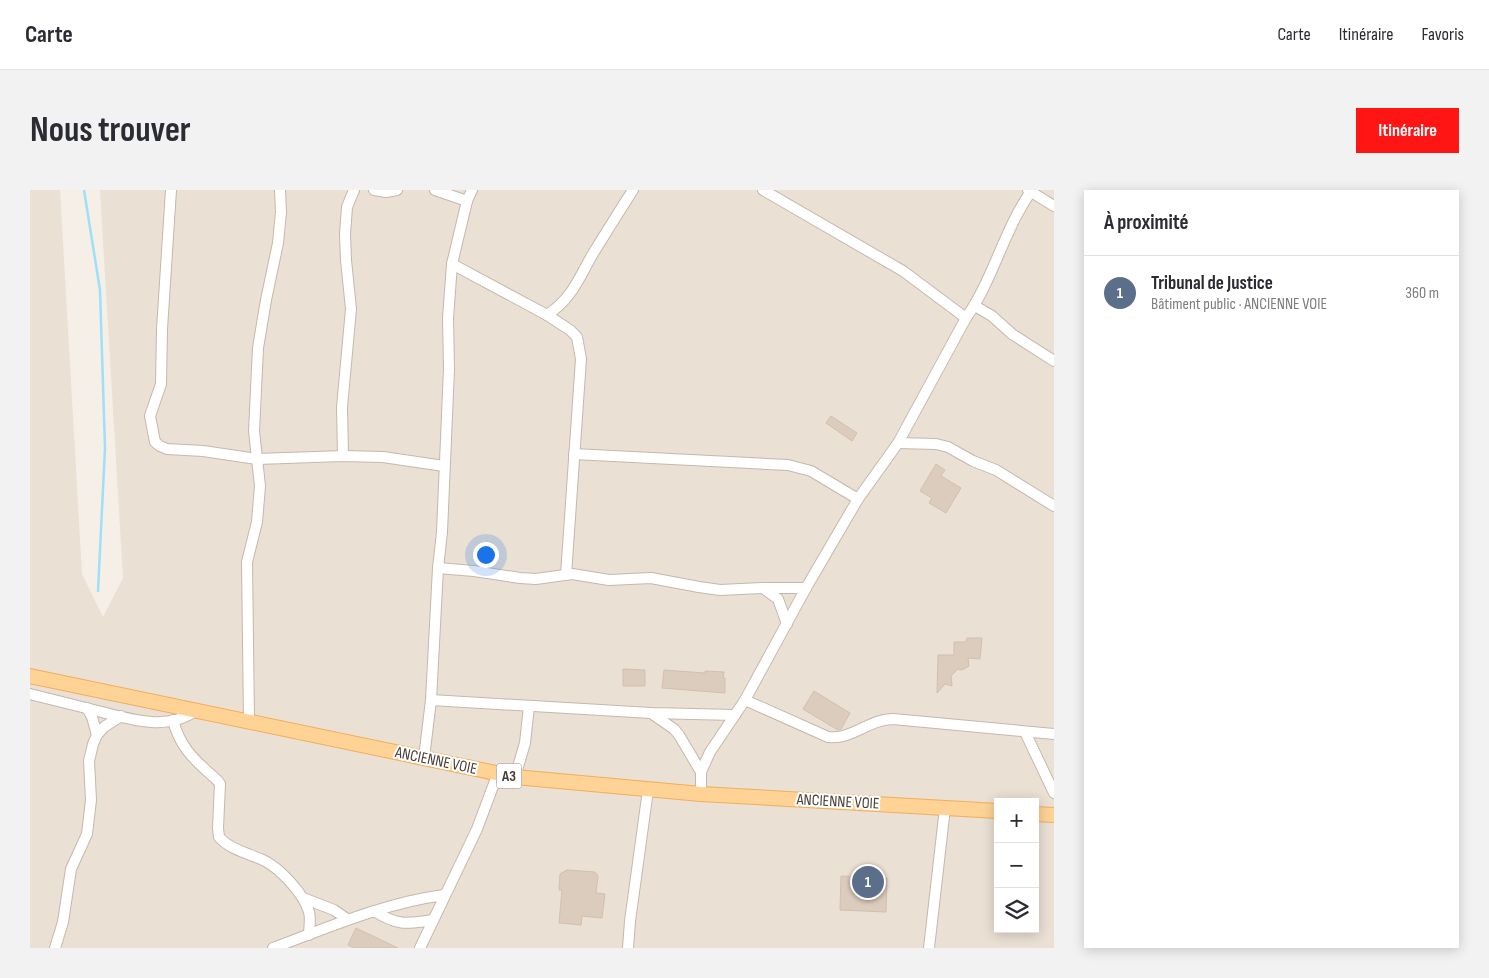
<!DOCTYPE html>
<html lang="fr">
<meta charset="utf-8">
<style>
:root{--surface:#fff;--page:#f2f2f3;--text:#2b2b33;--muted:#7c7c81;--line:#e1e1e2;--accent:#ff1614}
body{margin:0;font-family:"Sofia Sans Condensed",sans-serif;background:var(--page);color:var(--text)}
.controls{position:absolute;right:15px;bottom:15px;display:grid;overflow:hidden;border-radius:0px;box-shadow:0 2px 12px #0003}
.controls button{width:45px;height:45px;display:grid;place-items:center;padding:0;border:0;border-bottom:1px solid var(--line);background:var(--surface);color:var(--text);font:25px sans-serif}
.you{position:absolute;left:455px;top:364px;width:18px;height:18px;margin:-12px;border:4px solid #fff;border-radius:50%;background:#1a73e8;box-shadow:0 0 0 8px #1a73e833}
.badge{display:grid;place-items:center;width:32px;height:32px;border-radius:50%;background:var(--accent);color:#fff;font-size:16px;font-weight:700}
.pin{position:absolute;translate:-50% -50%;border:2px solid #fff;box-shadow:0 1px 5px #0006}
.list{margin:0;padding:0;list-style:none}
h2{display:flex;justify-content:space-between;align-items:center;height:65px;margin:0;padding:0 20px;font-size:21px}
h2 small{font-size:16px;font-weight:400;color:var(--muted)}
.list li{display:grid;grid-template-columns:32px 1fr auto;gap:15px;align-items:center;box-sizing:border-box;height:75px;padding:0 20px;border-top:1px solid var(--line)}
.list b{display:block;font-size:19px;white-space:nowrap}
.list p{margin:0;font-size:16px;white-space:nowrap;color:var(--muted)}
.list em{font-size:16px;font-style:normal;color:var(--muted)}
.icon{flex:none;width:28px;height:28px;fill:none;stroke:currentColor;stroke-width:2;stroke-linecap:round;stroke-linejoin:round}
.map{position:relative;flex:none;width:1024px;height:758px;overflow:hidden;border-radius:0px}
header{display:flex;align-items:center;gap:30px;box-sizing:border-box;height:70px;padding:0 25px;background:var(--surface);border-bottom:1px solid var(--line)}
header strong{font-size:24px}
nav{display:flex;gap:28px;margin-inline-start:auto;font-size:18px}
.intro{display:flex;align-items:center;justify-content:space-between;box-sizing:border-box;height:120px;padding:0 30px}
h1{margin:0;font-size:35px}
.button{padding:12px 22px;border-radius:0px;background:var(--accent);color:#fff;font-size:18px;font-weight:700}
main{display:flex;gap:30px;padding:0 30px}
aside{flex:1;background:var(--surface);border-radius:0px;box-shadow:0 2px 12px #0003}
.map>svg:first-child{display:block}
.residential{fill:#eae0d4;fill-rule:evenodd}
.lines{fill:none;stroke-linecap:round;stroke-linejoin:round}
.stream{stroke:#9de0f8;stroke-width:2.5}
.building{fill:#dbccbe;stroke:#d4bfad}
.minor-casing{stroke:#c5b8ab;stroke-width:12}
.major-casing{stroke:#f1ae5a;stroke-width:16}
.minor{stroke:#fff;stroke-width:10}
.major{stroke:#ffd296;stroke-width:14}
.labels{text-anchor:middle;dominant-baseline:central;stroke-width:4;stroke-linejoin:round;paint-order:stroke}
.shield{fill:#fff;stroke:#807872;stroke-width:1}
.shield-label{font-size:15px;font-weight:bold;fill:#493e35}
.street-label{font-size:16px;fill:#493e35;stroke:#fff}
</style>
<header>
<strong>Carte</strong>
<nav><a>Carte</a><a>Itinéraire</a><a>Favoris</a></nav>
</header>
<div class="intro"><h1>Nous trouver</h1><a class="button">Itinéraire</a></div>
<main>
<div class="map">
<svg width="1024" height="758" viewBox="0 0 1024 758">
<rect width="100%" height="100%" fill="#f5efe7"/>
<path class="residential" d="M0 0H30L52 384 73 427 93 388 70 0H1024V758H0ZM968 612H1005V739H968Z"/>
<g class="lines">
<path class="stream" d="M54 0 70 100 75 258 68 401"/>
</g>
<g class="building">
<path d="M801 226 827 243 822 251 796 233Z"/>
<path d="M906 274 915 280 911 286 931 298 916 323 899 313 902 308 890 301Z"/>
<path d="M937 448H952L950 469 938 468 939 476 932 480 928 479 921 486 922 496 915 494 907 503 908 465H924V452H936Z"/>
<path d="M593 479 615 480V496H593Z"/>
<path d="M634 480 675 483V481L694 482 693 488H695V503L632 498Z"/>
<path d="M784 501 820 523 811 539 808 540 773 519Z"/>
<path d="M537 680 565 682 568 686 566 703 575 704 572 728 552 726 551 735 529 733 532 700H529L530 684Z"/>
<path d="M811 686 857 688 856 722 810 720Z"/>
<path d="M326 738 368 758H324L318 755Z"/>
</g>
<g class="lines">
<defs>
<g id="minor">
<path d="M141 0 132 139 131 194 120 226 125 252 130 256 137 259 173 261 227 269 313 266 353 267 414 276"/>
<path d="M344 0 356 2 367 0"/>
<path d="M405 0 437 11"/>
<path d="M733 0 873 81 936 128"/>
<path d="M998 0 1024 16"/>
<path d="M422 74 517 125 540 140 547 147 551 169 536 385"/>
<path d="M945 116 962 126 982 144 1024 171"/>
<path d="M517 125C543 108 549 87 564 62 577 41 590 20 603 0"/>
<path d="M868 253 906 254 918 257 943 271 966 280 1024 316"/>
<path d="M544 264 758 275 781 281 828 309"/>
<path d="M313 266 312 217 321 119 316 70 315 44 317 17 324 0"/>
<path d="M408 378 444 381 490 388 506 389 542 384 579 390 621 388 669 397 690 400 732 398H776"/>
<path d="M733 398 748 409 757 434"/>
<path d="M0 504C20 509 40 514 60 519 93 527 135 543 165 521"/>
<path d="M401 510 621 523 705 525"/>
<path d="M715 510 798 547C822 550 839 529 863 529L1024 544"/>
<path d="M57 518 62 527 67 545"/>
<path d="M621 523 644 539 649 545 671 582"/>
<path d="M143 530C150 559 167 572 188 591L190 594 188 638 189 647C199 659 220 664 233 670 250 678 274 704 279 722 281 729 279 737 279 745"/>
<path d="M219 531 217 372 227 332 230 296 224 241 228 158 236 110 248 53 251 22 250 0"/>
<path d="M995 542 1024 603"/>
<path d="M394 568 401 510 408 378 412 342 419 179 418 128 422 74 437 11 442 0"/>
<path d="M485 587 495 553 499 516"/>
<path d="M671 604V582L680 562 715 510 776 398 828 309 868 253 936 128C964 88 974 39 1002 0"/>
<path d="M273 708 304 720 317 729"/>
<path d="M344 721C368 736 376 734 403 730"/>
<path d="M25 758 33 732 41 679 57 644 61 610 59 571 63 554 67 545 74 537 91 526"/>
<path d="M243 758C299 737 354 713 414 705"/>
<path d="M390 758 447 639 468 583"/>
<path d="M598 758 600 731 618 600"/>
<path d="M899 758 915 618"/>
</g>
<g id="major">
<path d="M0 486 485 587 671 604 968 621"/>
<path d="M1005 624 1024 625"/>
</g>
</defs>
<use href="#minor" class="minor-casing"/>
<use href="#major" class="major-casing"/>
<use href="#minor" class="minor"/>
<use href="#major" class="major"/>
</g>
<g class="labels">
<rect class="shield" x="466.5" y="573.5" width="25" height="25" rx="4"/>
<g class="shield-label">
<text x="479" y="586">A3</text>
</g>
<g class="street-label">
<text transform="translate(406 571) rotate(12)">ANCIENNE VOIE</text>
<text transform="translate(808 612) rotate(3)">ANCIENNE VOIE</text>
</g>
</g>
</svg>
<div class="controls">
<button>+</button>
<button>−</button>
<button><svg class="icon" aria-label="layers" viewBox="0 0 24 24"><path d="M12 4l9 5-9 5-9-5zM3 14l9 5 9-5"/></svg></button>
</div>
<div class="you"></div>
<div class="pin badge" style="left:838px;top:692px;background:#5c6f8a">1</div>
</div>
<aside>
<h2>À proximité<small></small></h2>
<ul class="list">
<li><span class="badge" style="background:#5c6f8a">1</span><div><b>Tribunal de Justice</b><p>Bâtiment public · ANCIENNE VOIE</p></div><em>360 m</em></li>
</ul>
</aside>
</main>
